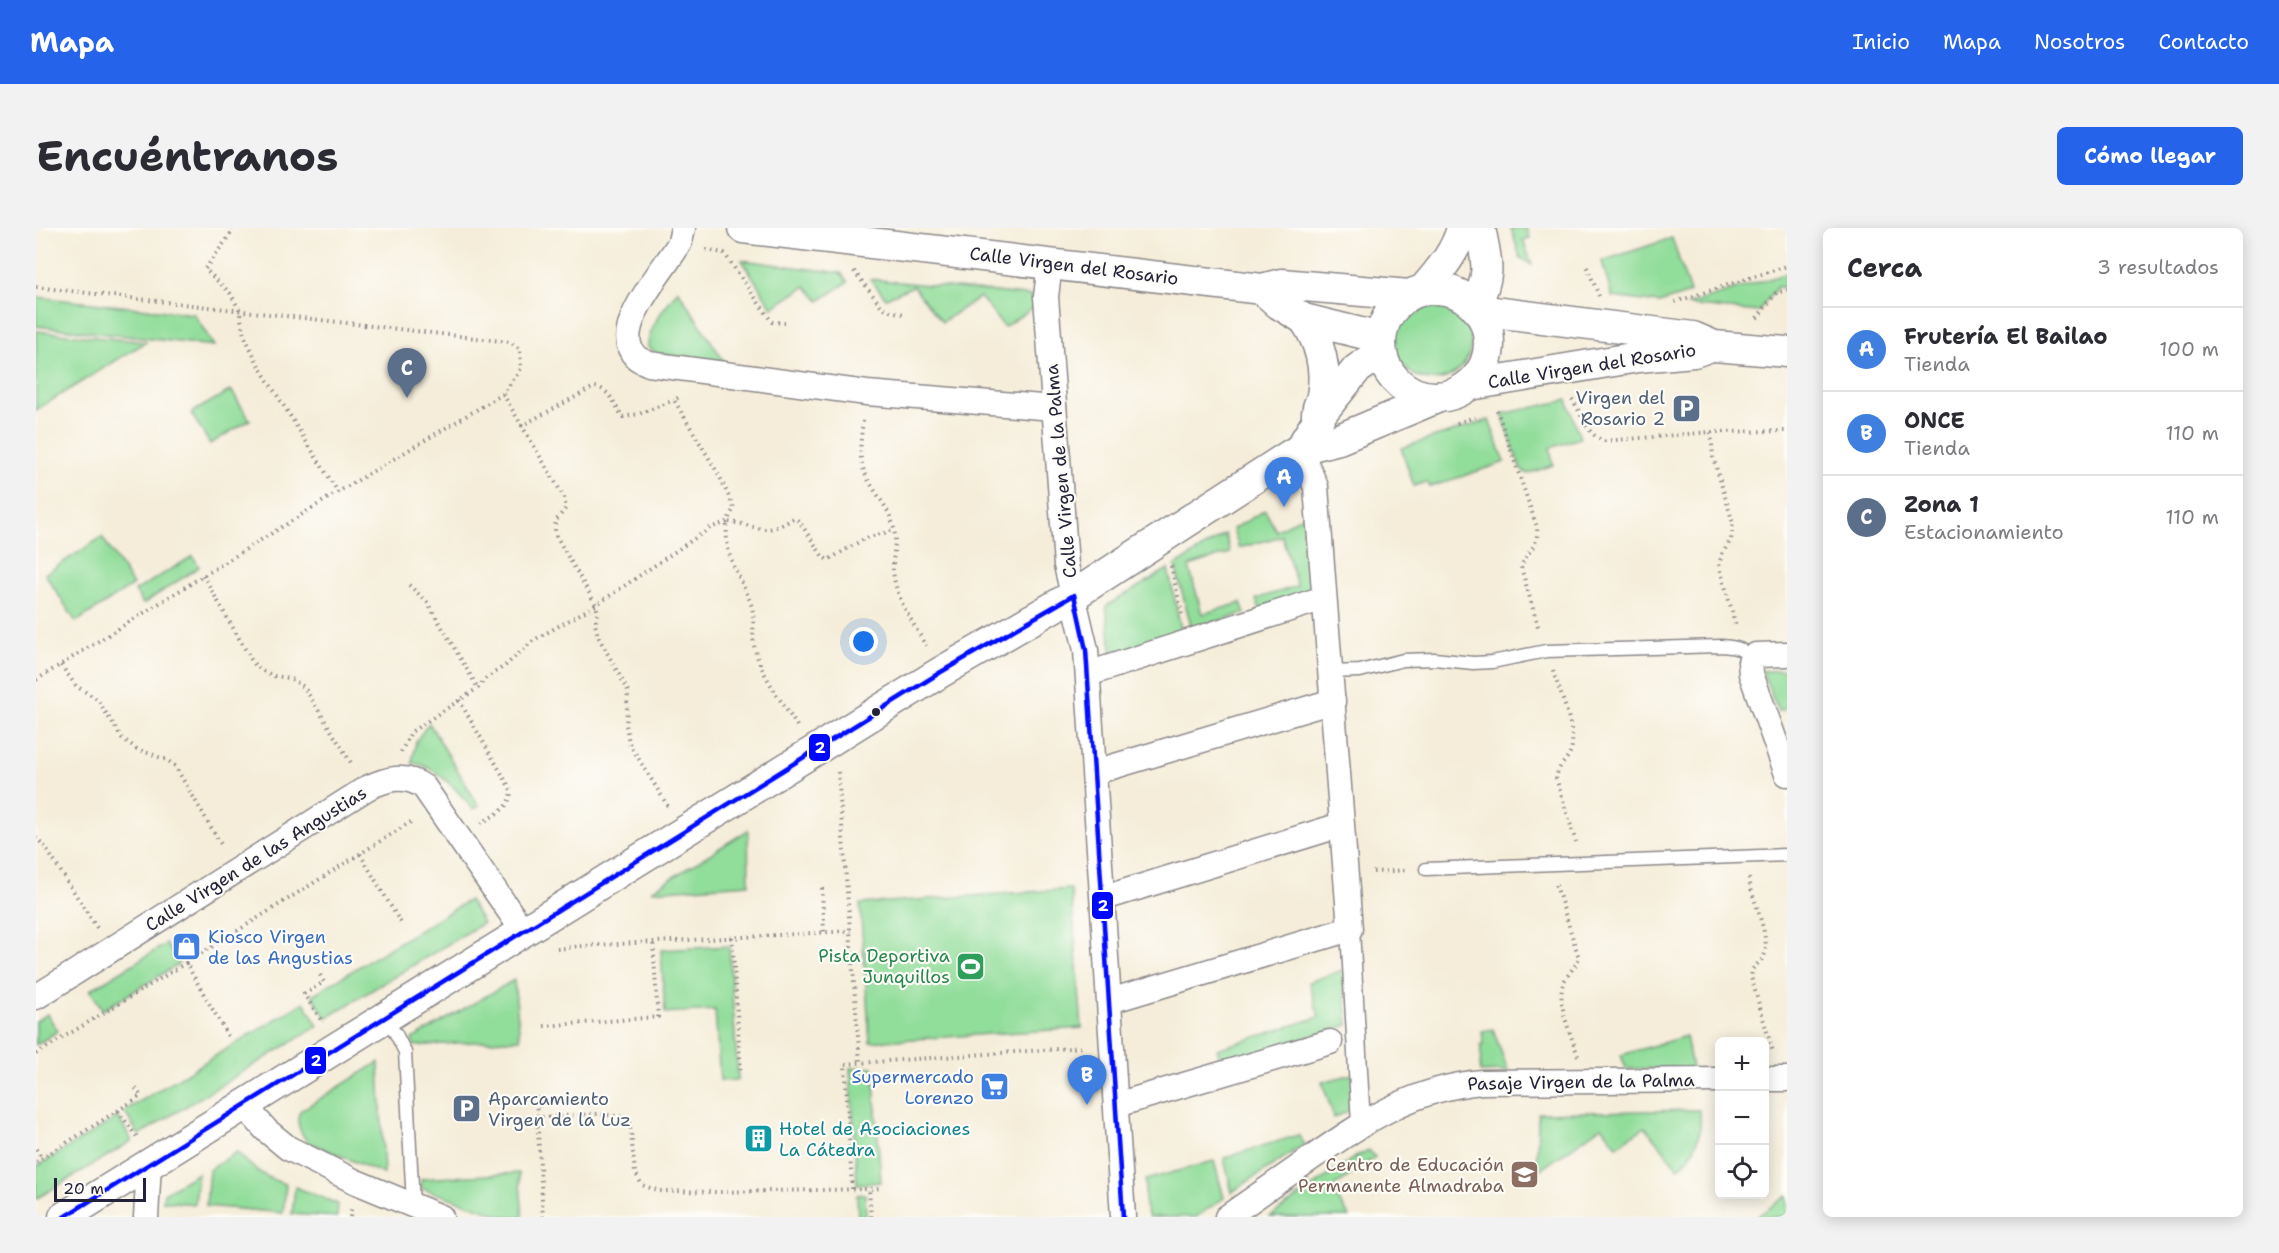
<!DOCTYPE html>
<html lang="es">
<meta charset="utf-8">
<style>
:root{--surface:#fff;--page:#f2f2f3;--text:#2b2b33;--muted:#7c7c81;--line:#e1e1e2;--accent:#2563eb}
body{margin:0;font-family:"Shantell Sans",sans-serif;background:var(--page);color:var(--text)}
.controls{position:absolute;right:18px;bottom:18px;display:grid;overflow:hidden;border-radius:9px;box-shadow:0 3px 15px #0003}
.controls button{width:54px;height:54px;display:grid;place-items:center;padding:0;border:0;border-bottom:2px solid var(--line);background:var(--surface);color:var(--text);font:30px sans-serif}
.scale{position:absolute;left:18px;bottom:15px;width:92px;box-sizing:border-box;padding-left:6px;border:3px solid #22223b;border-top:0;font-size:16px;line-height:21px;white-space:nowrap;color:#22223b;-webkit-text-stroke:4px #fdfcf7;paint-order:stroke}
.you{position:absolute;left:828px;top:414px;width:21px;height:21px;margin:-15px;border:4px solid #fff;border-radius:50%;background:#1a73e8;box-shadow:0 0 0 9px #1a73e833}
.badge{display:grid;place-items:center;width:39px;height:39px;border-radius:50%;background:var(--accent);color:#fff;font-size:20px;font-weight:700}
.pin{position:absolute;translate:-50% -50px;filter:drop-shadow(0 2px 3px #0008)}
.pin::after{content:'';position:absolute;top:32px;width:21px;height:18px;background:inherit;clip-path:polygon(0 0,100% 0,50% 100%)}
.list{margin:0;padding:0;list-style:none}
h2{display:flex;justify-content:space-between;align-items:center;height:78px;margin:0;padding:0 24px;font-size:26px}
h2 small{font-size:20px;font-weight:400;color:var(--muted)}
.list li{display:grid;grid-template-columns:39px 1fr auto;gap:18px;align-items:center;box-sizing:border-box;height:84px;padding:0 24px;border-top:2px solid var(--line)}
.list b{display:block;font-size:22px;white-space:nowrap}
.list p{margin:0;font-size:20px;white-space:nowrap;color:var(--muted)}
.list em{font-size:20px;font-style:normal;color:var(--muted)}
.icon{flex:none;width:33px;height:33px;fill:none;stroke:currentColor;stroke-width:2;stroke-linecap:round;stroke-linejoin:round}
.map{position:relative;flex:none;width:1751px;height:989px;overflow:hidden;border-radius:9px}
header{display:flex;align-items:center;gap:36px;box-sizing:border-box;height:84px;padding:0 30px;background:var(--accent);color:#fff}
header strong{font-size:28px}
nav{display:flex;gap:33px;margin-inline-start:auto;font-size:21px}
.intro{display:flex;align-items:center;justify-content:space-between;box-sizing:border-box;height:144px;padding:0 36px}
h1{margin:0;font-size:42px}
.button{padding:15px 27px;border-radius:9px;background:var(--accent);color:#fff;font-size:21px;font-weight:700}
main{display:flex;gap:36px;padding:0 36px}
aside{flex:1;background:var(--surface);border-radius:9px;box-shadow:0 3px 15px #0003}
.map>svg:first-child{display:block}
.green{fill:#91dd9a;stroke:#5a806a;stroke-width:1.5}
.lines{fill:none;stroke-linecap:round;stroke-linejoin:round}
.service-casing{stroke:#8c888a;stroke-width:15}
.pedestrian-casing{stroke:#8c888a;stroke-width:21}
.minor-casing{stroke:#8c888a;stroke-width:27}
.tertiary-casing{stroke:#8c888a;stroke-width:33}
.path{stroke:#8c888a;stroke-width:4;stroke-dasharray:1.5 4.5;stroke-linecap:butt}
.service{stroke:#fff;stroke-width:12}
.pedestrian{stroke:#fff;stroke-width:18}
.minor{stroke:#fff;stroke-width:24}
.tertiary{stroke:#fff;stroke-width:30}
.bus-1-casing{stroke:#fdfcf7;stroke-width:9}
.bus-1{stroke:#0008ff;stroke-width:4.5}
.bus-dot{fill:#22223b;stroke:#fdfcf7;stroke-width:2}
.labels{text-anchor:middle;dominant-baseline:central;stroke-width:4.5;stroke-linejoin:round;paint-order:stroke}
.street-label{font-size:18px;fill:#22223b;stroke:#fdfcf7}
.service-label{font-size:18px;fill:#4e5e75;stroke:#fdfcf7;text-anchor:end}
.shop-label{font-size:18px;fill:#366cbe;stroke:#fdfcf7;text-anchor:start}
.leisure-label{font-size:18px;fill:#27864d;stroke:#fdfcf7;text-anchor:end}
.culture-label{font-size:18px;fill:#0d838f;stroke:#fdfcf7;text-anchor:start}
.education-label{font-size:18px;fill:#785e54;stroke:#fdfcf7;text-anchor:end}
.line-badge{stroke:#fdfcf7;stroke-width:2}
.badge-label{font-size:16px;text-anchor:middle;font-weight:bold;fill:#fff}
</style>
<header>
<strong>Mapa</strong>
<nav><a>Inicio</a><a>Mapa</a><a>Nosotros</a><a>Contacto</a></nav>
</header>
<div class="intro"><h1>Encuéntranos</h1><a class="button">Cómo llegar</a></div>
<main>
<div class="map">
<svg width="1751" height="989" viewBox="0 0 1751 989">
<rect width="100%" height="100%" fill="#fdfcf7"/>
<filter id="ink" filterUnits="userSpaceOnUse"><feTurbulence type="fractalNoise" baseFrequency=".0167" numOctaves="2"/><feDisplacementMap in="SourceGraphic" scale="12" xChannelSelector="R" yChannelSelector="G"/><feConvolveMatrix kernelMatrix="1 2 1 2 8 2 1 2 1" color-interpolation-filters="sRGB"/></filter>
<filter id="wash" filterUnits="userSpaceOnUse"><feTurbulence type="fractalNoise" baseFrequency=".008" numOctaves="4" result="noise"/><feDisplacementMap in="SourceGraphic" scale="24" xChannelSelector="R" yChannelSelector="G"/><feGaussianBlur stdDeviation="1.35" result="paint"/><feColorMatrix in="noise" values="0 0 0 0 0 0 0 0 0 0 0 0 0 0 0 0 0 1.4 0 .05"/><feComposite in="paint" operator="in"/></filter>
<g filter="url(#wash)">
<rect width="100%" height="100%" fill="#f5edd9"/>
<g class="green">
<path d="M1475 0H1490L1494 10 1487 12 1496 37 1484 29Z"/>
<path d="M1636 10 1654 65 1623 75 1576 69 1566 33Z"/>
<path d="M706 32 805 45 812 54 783 73 770 58 736 80Z"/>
<path d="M1751 45V59H1741L1722 84 1651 77Z"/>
<path d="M834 51 998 68V79L968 99 944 69 906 94 877 58 850 70Z"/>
<path d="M642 62 688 133 622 126 612 119C612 97 630 79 642 62Z"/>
<path d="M0 69 158 86 178 118 0 98Z"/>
<circle cx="1397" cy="114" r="38"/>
<path d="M0 103 110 114 0 182Z"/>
<path d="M195 162 214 192 174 216 155 185Z"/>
<path d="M1531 172 1544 210 1514 220 1517 237 1492 246 1485 242 1466 186Z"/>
<path d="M1453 192 1469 234 1394 259 1391 254 1378 258 1365 220Z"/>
<path d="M1229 282 1240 303 1272 285 1280 363 1224 382 1220 371 1261 358 1246 308 1203 320 1197 301Z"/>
<path d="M1189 306 1194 325 1153 338 1166 386 1205 375 1209 385 1156 401 1139 338Z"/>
<path d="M66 309 97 357 40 394 9 346Z"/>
<path d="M157 328 163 339 107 376 99 363Z"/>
<path d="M1132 341 1146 405 1076 428 1070 378Z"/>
<path d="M1751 442V480L1742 483 1726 443Z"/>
<path d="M393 495 443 578 437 581C424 565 398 536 376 535L380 513Z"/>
<path d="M712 602 713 656 615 663Z"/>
<path d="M1035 661 1046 800 834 814 824 676Z"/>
<path d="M433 672 447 695 290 790 276 767Z"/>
<path d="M130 716 143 736 67 782 54 762Z"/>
<path d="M693 718 702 852 684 853 679 782 629 785 625 722Z"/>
<path d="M1307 742 1312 797 1186 835 1181 821 1283 789 1273 754Z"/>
<path d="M478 752 484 811 378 818 376 811Z"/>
<path d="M268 774 282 798 103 907 88 883Z"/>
<path d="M11 786 22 803 0 817V793Z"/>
<path d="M1457 801 1472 843 1444 844 1445 818 1448 817 1446 803Z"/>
<path d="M1650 808 1656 840 1590 841 1585 827Z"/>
<path d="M343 834 348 946 272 914C264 905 259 895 264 883Z"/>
<path d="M837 839 845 954 821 956 814 840Z"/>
<path d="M1317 846 1320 879 1298 890 1286 854Z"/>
<path d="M1663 882C1668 901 1659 929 1642 940L1609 899 1581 918 1566 898 1501 944 1502 885Z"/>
<path d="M82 889 96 913 0 971V939Z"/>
<path d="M1262 907 1269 916 1196 964 1188 930Z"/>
<path d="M1333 922 1339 929 1295 961 1314 989H1234L1319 929Z"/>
<path d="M201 924C214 939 231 951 250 956L247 985 170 978 173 942Z"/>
<path d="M1178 933 1188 970 1160 989H1113L1109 978V952Z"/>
<path d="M162 945 159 976 127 973 128 965Z"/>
<path d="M483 945 487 989H470L385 960V951Z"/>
<path d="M259 959 302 976 301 989 256 986Z"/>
<path d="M829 966 830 989H822L821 967Z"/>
<path d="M1751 968V989H1720Z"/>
</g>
</g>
<g filter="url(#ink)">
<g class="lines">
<defs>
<g id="service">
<path d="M1294 444 1324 443 1367 432 1398 431 1437 435 1456 434 1510 423 1685 418C1700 419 1707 420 1717 432"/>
<path d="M1390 641 1751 627"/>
<path d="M348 790 360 806 369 824 377 977"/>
</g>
<path id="pedestrian" d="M1314 701 1325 896"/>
<g id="minor">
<path d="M647 0C646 4 645 10 644 14 632 38 571 101 600 129 603 132 609 134 613 136L831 165 1018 180"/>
<path d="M1014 35 1010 69 1030 337 1050 422 1087 989"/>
<path d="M1751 426 1720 427 1714 434 1715 446 1751 546"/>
<path d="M1052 446 1288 370"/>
<path d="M1059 544 1297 473"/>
<path d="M1068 670 1305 597"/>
<path d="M0 769 331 560C350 551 369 545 388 559L487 703"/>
<path d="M1074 773 1314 701 1280 259 1264 221"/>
<path d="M1728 851H1751"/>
<path d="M208 877 230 902 252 920 318 953 405 989"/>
<path d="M1080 877 1294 814"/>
<path d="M110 989 113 936"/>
<path d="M1191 989C1220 969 1248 949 1277 929 1331 892 1378 860 1446 854L1684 852"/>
</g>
<g id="tertiary">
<path d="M707 0 1226 61 1245 56 1373 67"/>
<circle cx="1399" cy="115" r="54"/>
<path d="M1226 61 1243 76 1268 91 1345 110"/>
<path d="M1388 61C1404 42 1420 24 1426 0"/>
<path d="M1439 78C1456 46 1451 34 1444 0"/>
<path d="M1442 82 1657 109 1678 118 1751 124"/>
<path d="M1268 91C1284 113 1291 141 1286 168 1284 177 1280 179 1281 190"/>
<path d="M1434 157 1602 129 1658 124 1672 119"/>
<path d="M1264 221 1288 182 1320 142 1345 124"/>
<path d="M28 989 905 444 1038 367 1254 227 1264 221 1303 211 1403 169"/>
</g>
</defs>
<use href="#service" class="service-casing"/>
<use href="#pedestrian" class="pedestrian-casing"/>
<use href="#minor" class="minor-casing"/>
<use href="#tertiary" class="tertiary-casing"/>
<g class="path">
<path d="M196 0V4L169 41 194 65 203 81 208 107 224 140 302 264"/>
<path d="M670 22 688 25 736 94 749 95"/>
<path d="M1551 39 1563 68"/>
<path d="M818 43 846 79 854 83 868 86"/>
<path d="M0 59 474 114 484 121 485 141 467 166 302 264 0 452"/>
<path d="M1639 74 1751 38"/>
<path d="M1721 90 1740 65 1751 62"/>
<path d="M467 166 528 269 530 280 519 294V306L560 377 562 386 559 396 562 408 592 463 590 497 593 515 633 580"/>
<path d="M1536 171C1546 185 1550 208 1569 213L1675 204 1677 229 1697 295 1695 312 1686 326 1683 336 1700 398"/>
<path d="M1461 182 1501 299C1503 320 1491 322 1485 339L1503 402"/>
<path d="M827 193C825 209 822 227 828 243 836 263 854 279 858 301 861 314 856 329 857 342 859 370 877 394 890 418"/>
<path d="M1421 195 1439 189"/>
<path d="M485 198 558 159C574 160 579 178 587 189L603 186 638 172"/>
<path d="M1675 204 1751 203"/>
<path d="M1135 338 1146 386"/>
<path d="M167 347 217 435 227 443 238 448 254 450 268 459 317 538"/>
<path d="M373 357 391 374 442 460"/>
<path d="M25 437 40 458 61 471 86 510 101 521 131 532 139 538 186 618"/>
<path d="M1517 443C1523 463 1541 502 1535 522 1531 534 1523 535 1520 550L1540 614"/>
<path d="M423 472 475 562C475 580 459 587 445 595"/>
<path d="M761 498C746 474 727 449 719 422 715 407 720 391 715 376 703 343 688 333 691 294 725 296 723 311 758 290L763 293 787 329 792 332 830 310 859 302"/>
<path d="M365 524 375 504 442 460 449 451 470 437 498 412 560 377 674 300 691 294 698 280 683 247 638 172 645 168"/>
<path d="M802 544 824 835"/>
<path d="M0 609 9 619 61 700"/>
<path d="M324 626 366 697"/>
<path d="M1337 644 1372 642"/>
<path d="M1713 650C1715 670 1736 711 1728 728 1726 733 1719 737 1716 742L1715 749 1737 824"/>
<path d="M1520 657 1543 730C1539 740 1532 745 1528 754 1519 773 1536 809 1542 828"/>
<path d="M786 660 788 704"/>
<path d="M696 709 705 846"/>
<path d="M521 721 546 718 815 703"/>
<path d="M150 735 378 592"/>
<path d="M284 747 288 754 268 766 287 795"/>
<path d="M508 798 622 789 617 714"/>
<path d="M0 826 150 735 193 810"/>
<path d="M500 868 507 989"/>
<path d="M82 883 101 909"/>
<path d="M470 891 562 886 588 889 594 895 599 944 606 957 623 963 683 964 833 961"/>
<path d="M0 921 6 931"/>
<path d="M0 934 105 868 98 858"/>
<path d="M816 961 809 836 1049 819"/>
<path d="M314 989 315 981"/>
<path d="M835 989 833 961 845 960"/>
</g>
<use href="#service" class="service"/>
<use href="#pedestrian" class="pedestrian"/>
<use href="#minor" class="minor"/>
<use href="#tertiary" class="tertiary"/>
<defs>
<g id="bus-1">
<path d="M1038 367 1050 422 1087 989"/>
<path d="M28 989 905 444 1038 367"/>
</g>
</defs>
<use href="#bus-1" class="bus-1-casing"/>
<use href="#bus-1" class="bus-1"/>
</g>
</g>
<defs>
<symbol id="parking-square" viewBox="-11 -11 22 22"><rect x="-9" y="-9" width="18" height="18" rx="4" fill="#5c6f8a" stroke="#fdfcf7"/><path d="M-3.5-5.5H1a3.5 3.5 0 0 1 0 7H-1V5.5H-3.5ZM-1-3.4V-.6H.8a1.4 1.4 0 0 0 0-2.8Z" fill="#fff"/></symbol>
<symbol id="shop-square" viewBox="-11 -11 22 22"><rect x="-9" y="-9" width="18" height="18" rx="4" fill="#3f7fe0" stroke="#fdfcf7"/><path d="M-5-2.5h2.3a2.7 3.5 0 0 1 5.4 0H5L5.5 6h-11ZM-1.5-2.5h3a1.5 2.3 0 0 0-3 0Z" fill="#fff"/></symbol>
<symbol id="stadium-square" viewBox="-11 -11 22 22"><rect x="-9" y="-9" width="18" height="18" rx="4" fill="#2e9e5b" stroke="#fdfcf7"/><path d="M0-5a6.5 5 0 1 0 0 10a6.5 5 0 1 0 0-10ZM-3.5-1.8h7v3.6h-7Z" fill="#fff"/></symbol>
<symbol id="supermarket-square" viewBox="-11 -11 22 22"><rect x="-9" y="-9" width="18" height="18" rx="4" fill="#3f7fe0" stroke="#fdfcf7"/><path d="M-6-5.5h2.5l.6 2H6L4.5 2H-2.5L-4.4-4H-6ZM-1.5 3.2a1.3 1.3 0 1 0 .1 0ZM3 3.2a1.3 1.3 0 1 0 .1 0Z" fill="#fff"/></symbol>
<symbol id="building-square" viewBox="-11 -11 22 22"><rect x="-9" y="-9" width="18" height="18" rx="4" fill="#0f9aa8" stroke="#fdfcf7"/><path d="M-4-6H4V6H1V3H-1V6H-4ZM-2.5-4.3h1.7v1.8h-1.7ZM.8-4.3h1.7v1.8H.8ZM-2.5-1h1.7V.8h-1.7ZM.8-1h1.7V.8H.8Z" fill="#fff"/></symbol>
<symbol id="school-square" viewBox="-11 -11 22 22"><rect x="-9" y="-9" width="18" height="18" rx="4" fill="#8d6e63" stroke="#fdfcf7"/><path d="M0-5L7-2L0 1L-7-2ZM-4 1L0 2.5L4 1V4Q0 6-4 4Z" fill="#fff"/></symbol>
</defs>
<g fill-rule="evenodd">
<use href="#parking-square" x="1634" y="164" width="33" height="33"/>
<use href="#shop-square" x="134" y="702" width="33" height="33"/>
<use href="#stadium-square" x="918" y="722" width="33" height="33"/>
<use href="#supermarket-square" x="942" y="842" width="33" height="33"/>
<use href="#parking-square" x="414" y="864" width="33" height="33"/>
<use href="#building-square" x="706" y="894" width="33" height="33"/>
<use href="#school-square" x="1472" y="930" width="33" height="33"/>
</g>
<circle class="bus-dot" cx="840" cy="484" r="5"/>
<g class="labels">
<g class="street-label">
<text transform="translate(1038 38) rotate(7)">Calle Virgen del Rosario</text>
<text transform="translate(1556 138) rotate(-9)">Calle Virgen del Rosario</text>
<text transform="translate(1025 243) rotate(-95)">Calle Virgen de la Palma</text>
<text transform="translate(220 631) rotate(-32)">Calle Virgen de las Angustias</text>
<text transform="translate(1545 854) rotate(-1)">Pasaje Virgen de la Palma</text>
</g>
<g class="service-label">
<text x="1629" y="170">Virgen del<tspan x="1629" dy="21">Rosario 2</tspan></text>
<text x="452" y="871" text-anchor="start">Aparcamiento<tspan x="452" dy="21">Virgen de la Luz</tspan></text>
</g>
<g class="shop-label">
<text x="172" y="709">Kiosco Virgen<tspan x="172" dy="21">de las Angustias</tspan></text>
<text x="938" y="849" text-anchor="end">Supermercado<tspan x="938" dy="21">Lorenzo</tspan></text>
</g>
<g class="leisure-label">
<text x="914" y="728">Pista Deportiva<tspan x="914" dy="21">Junquillos</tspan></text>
</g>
<g class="culture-label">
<text x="743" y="901">Hotel de Asociaciones<tspan x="743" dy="21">La Cátedra</tspan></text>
</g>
<g class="education-label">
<text x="1468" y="937">Centro de Educación<tspan x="1468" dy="21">Permanente Almadraba</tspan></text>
</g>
</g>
<g class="line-badge">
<rect x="772" y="505" width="23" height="29" rx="6" fill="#0008ff"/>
<rect x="1055" y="663" width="23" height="29" rx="6" fill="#0008ff"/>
<rect x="268" y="818" width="23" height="29" rx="6" fill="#0008ff"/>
</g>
<g class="badge-label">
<text x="784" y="525">2</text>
<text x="1067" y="683">2</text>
<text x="280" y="838">2</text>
</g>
</svg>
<div class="controls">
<button>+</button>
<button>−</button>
<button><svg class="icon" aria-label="locate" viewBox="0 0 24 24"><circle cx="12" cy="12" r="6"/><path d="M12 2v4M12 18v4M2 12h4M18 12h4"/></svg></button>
</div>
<div class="scale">20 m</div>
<div class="you"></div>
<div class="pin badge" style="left:1248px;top:279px;background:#3f7fe0">A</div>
<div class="pin badge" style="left:1051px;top:877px;background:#3f7fe0">B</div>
<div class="pin badge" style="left:371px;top:170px;background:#5c6f8a">C</div>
</div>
<aside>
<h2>Cerca<small>3 resultados</small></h2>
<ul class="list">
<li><span class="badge" style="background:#3f7fe0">A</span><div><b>Frutería El Bailao</b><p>Tienda</p></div><em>100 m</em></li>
<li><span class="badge" style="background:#3f7fe0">B</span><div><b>ONCE</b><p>Tienda</p></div><em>110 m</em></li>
<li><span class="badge" style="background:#5c6f8a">C</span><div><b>Zona 1</b><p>Estacionamiento</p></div><em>110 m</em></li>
</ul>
</aside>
</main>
